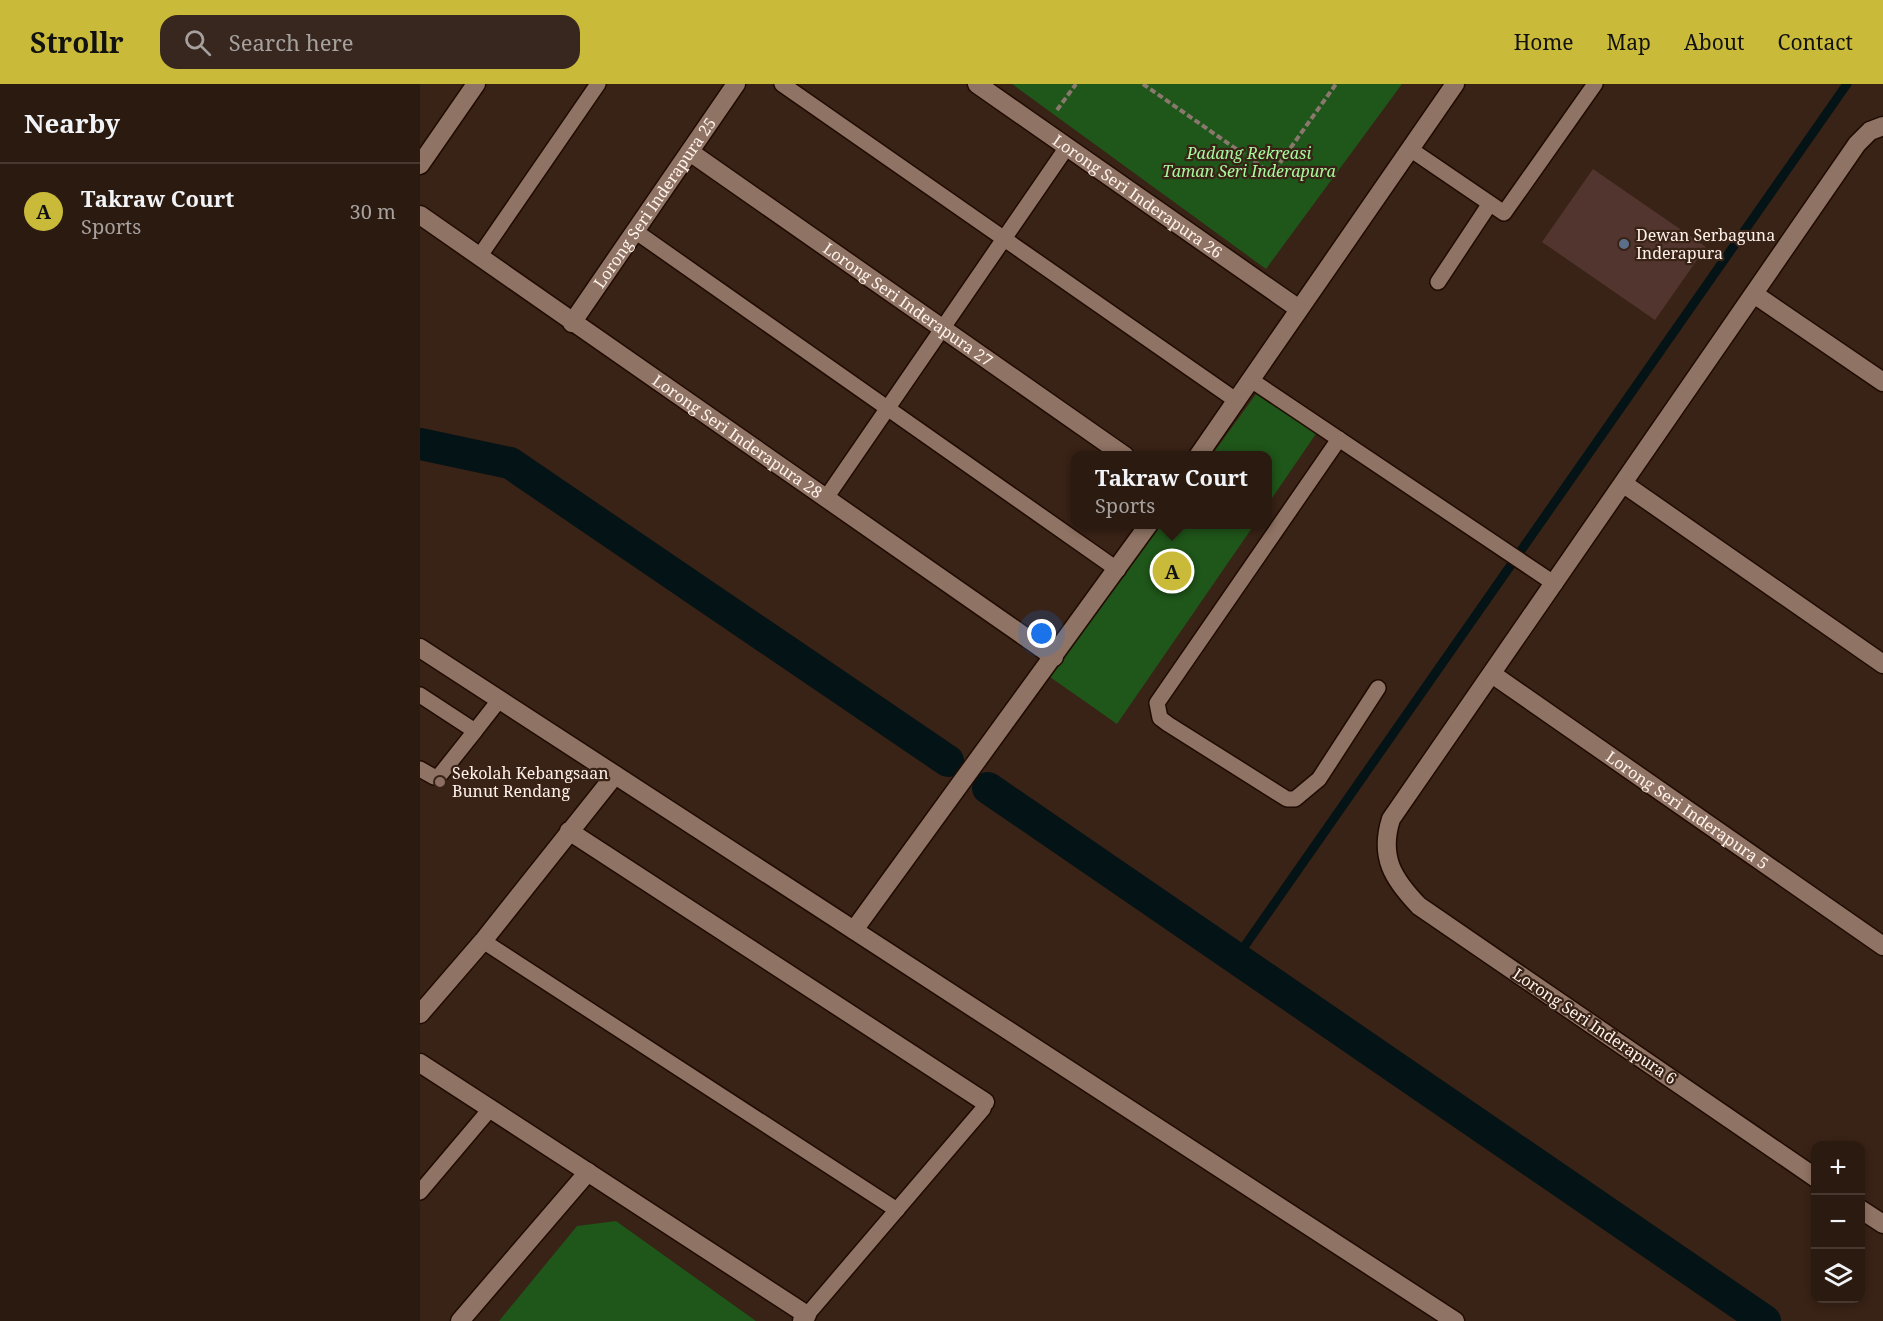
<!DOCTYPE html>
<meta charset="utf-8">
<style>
:root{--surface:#2b1a10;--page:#37271e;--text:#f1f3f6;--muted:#a6a19f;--line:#473830;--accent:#caba3a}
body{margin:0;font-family:"Noto Serif",serif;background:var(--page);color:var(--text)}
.controls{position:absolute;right:18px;bottom:18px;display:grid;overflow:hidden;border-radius:12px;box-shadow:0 3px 9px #0003}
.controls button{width:54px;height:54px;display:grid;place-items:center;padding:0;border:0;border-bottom:2px solid var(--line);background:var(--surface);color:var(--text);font:30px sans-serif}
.you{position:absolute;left:622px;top:550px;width:21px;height:21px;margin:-15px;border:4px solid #fff;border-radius:50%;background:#1a73e8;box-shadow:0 0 0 9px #1a73e833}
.badge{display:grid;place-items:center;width:39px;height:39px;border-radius:50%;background:var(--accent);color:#111;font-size:20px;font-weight:700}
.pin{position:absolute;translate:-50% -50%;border:3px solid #fff;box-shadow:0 2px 6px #0006}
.popup{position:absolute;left:651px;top:367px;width:201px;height:78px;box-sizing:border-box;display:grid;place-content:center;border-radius:12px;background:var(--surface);filter:drop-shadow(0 2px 4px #0005);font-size:20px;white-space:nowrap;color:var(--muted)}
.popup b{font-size:22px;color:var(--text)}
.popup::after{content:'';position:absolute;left:50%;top:100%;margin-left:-12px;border:12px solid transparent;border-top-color:var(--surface)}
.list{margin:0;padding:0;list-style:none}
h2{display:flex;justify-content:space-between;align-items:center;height:78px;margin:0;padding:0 24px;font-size:26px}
h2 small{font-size:20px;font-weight:400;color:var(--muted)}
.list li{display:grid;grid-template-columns:39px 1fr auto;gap:18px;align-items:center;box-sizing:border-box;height:96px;padding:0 24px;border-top:2px solid var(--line)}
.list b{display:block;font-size:22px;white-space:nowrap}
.list p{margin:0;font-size:20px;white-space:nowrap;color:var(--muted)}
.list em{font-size:20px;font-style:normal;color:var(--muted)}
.icon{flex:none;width:33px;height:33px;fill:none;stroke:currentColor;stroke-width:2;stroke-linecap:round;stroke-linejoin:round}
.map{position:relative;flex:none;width:1463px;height:1237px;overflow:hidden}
header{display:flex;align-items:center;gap:36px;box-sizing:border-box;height:84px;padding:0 30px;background:var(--accent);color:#111}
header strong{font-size:28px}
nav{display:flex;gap:33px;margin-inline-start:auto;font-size:21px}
.search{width:420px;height:54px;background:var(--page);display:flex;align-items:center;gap:15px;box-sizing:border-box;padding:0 21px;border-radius:18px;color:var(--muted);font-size:22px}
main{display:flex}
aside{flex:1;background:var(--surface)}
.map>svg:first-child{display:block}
.green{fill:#1f5619}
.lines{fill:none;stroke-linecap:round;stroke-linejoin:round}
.stream{stroke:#041315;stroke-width:9}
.canal{stroke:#041315;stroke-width:32}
.building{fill:#51352e}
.lane-casing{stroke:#200b02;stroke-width:18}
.street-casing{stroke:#200b02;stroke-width:21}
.path{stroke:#8a776d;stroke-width:4;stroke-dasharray:6 3;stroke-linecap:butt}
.lane{stroke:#8f7364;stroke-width:15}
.street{stroke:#8f7364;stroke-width:18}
.service-dot{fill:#5c6f8a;stroke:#392216;stroke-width:2}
.education-dot{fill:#8d6e63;stroke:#392216;stroke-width:2}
.labels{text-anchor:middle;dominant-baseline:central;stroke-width:4.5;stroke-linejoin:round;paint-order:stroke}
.park-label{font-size:16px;font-style:italic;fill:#a8f99e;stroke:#392216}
.street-label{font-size:16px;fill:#fff2eb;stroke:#392216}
.poi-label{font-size:16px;fill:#fff2eb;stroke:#392216;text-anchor:start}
</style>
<header>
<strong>Strollr</strong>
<div class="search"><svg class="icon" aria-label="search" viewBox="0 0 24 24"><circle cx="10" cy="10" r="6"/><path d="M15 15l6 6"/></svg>Search here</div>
<nav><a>Home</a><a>Map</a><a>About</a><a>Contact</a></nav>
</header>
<main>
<aside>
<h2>Nearby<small></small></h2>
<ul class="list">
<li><span class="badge">A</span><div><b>Takraw Court</b><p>Sports</p></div><em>30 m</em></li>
</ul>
</aside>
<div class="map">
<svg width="1463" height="1237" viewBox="0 0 1463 1237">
<rect width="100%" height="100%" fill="#392216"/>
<g class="green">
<path d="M592 0H982L846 185Z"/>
<path d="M844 299 900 344 848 420V372H791Z"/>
<path d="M741 441H834L697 640 630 593Z"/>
<path d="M196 1137 336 1237H79L157 1142Z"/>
</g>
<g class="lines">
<path class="stream" d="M817 873 1427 0"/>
<g class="canal">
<path d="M0 360 90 379 528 677"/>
<path d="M568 704 1345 1237"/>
</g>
</g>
<path class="building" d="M1173 85 1286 163 1235 236 1122 158Z"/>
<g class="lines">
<defs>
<g id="lane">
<path d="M362 0 817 317"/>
<path d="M990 65 1084 129 1175 0"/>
<path d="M215 147 698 486"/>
<path d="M59 173 178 0"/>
<path d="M1018 198 1069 121"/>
<path d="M831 296 1135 500"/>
<path d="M919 355 737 619 740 634 748 640 867 715H875L899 695 958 604"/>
<path d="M406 414 647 63"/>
<path d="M0 611 55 647 80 615"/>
<path d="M0 685 14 693 20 691 55 647"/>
<path d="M63 857 477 1126"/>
<path d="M0 1108 71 1024"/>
<path d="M387 1231 563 1025 565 1018"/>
</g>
<g id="street">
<path id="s1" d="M557 0 879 225"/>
<path id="s2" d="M270 68 705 372"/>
<path d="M0 81 56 0"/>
<path id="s3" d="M0 131 634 573"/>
<path d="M1334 210 1463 298"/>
<path id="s4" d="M152 239 316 0"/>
<path d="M778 372 1035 0"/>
<path d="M1204 400 1463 580"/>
<path d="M0 564 1035 1237"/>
<path id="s5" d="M1072 590 1463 862"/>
<path d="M149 747 565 1018"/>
<path d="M434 846 729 440"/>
<path d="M0 930 63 857 195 691"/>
<path d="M0 979 387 1231 382 1237"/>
<path d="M1396 1094 999 822C973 795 959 773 971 735L1437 60 1450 47 1463 42"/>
<path d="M1440 1125 1463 1140"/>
<path d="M40 1237 168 1088"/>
</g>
</defs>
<use href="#lane" class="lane-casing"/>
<use href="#street" class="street-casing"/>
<g class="path">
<path d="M723 0 852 90 916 0"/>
<path d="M637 26 656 0"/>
</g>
<use href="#lane" class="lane"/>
<use href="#street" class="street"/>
</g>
<circle class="service-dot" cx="1204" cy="160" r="6"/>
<circle class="education-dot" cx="20" cy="698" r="6"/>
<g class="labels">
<g class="park-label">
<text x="829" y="69">Padang Rekreasi<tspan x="829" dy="18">Taman Seri Inderapura</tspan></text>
</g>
<g class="street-label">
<text stroke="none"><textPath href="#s1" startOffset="196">Lorong Seri Inderapura 26</textPath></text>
<text stroke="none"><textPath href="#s4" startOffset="146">Lorong Seri Inderapura 25</textPath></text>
<text stroke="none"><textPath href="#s2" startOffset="266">Lorong Seri Inderapura 27</textPath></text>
<text stroke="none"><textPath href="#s3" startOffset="387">Lorong Seri Inderapura 28</textPath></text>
<text stroke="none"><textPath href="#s5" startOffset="238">Lorong Seri Inderapura 5</textPath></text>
<text transform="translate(1175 942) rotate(34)">Lorong Seri Inderapura 6</text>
</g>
<g class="poi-label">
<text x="1216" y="151">Dewan Serbaguna<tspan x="1216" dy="18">Inderapura</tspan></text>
<text x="32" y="689">Sekolah Kebangsaan<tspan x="32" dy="18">Bunut Rendang</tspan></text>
</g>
</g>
</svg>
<div class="controls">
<button>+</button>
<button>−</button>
<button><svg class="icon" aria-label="layers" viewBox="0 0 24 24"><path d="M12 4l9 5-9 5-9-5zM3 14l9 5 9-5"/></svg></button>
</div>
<div class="you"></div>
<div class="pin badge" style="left:752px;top:487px">A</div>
<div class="popup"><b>Takraw Court</b>Sports</div>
</div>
</main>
